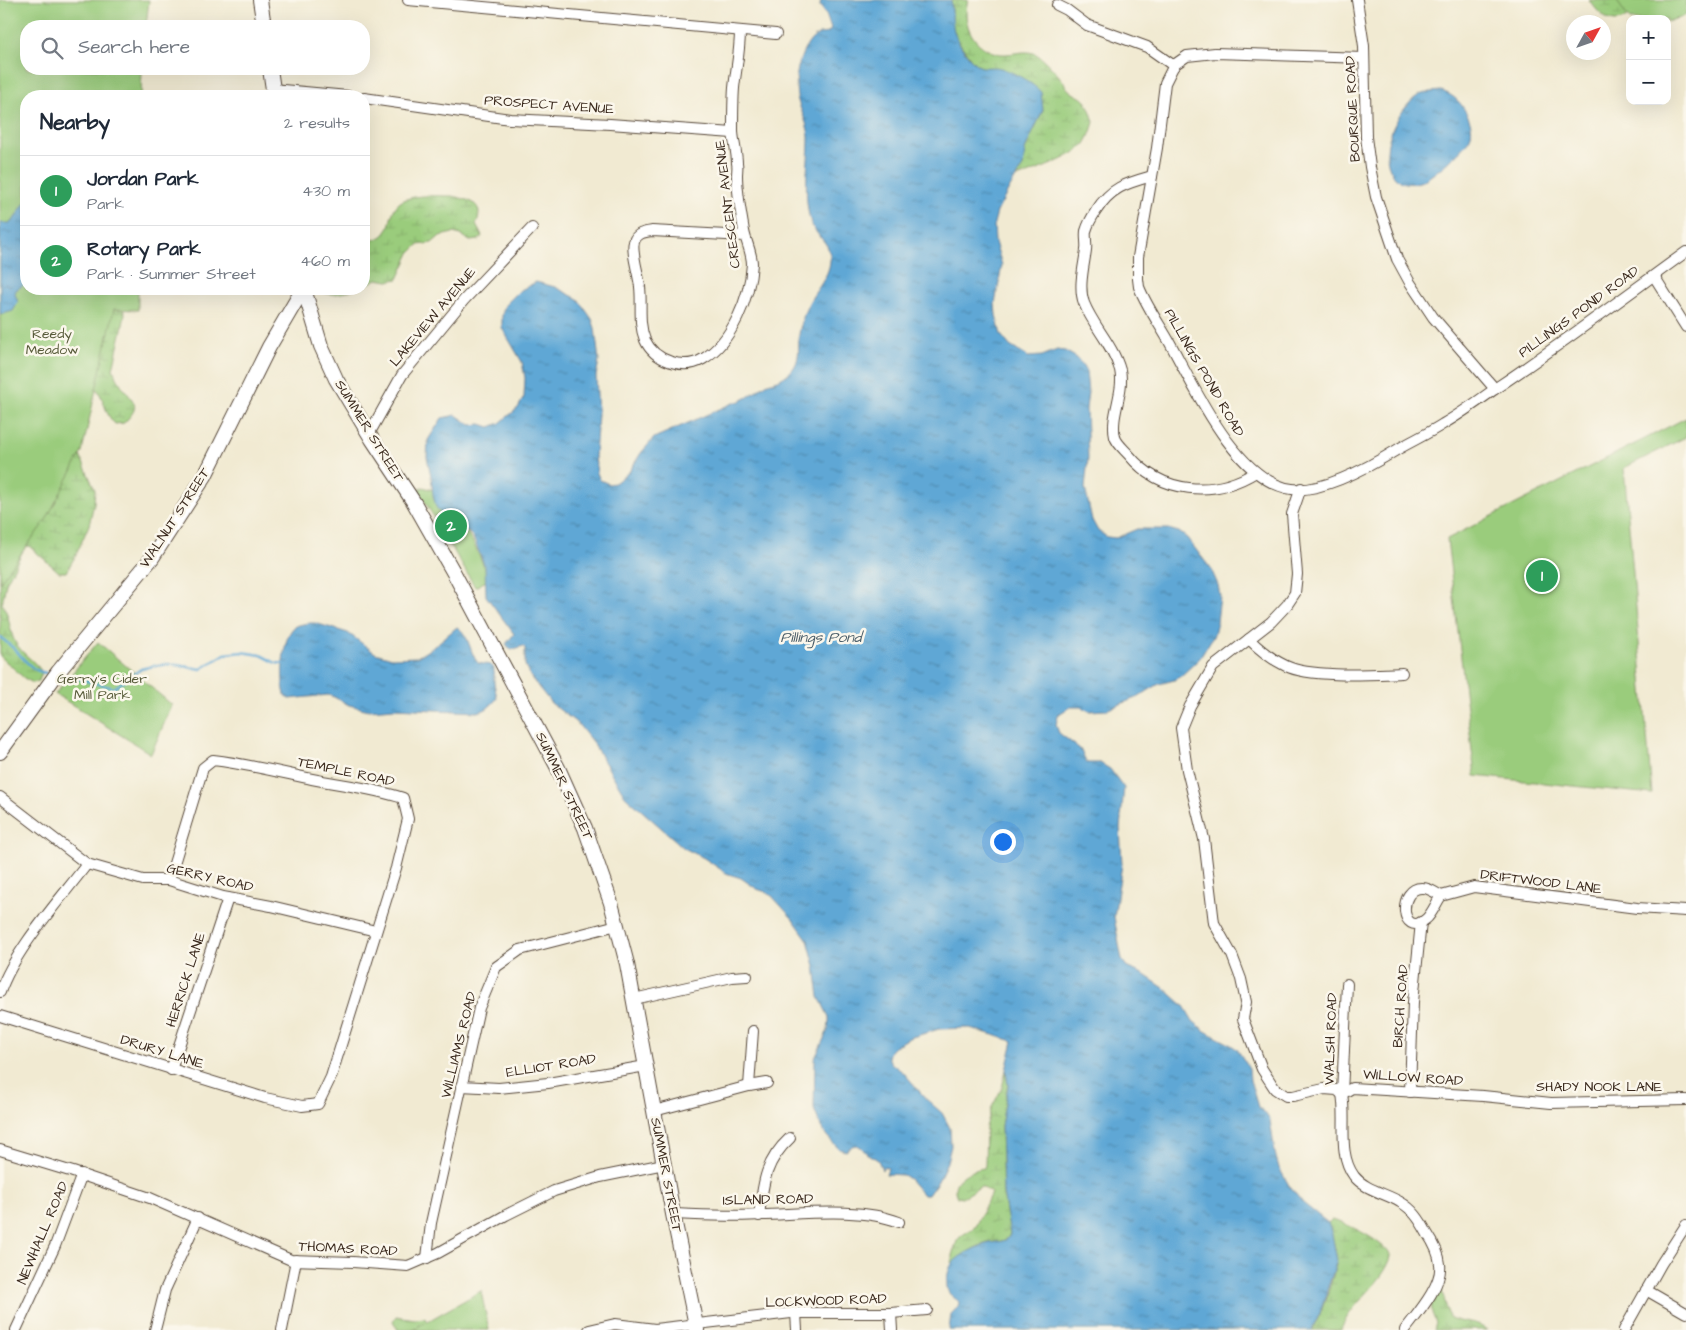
<!DOCTYPE html>
<meta charset="utf-8">
<style>
:root{--surface:#fff;--page:#f6f6f7;--text:#1f2937;--muted:#747a83;--line:#e0e1e3;--accent:#2563eb}
body{margin:0;font-family:"Architects Daughter",sans-serif;background:var(--page);color:var(--text)}
.controls{position:absolute;right:15px;top:15px;display:grid;overflow:hidden;border-radius:10px;box-shadow:0 5px 20px #0002}
.controls button{width:45px;height:45px;display:grid;place-items:center;padding:0;border:0;border-bottom:1px solid var(--line);background:var(--surface);color:var(--text);font:25px sans-serif}
.compass{position:absolute;left:1566px;top:15px;width:45px;height:45px;border-radius:50%;background:var(--surface);box-shadow:0 5px 20px #0002;rotate:50deg}
.you{position:absolute;left:1002px;top:841px;width:18px;height:18px;margin:-12px;border:4px solid #fff;border-radius:50%;background:#1a73e8;box-shadow:0 0 0 8px #1a73e833}
.badge{display:grid;place-items:center;width:32px;height:32px;border-radius:50%;background:var(--accent);color:#fff;font-size:16px;font-weight:700}
.pin{position:absolute;translate:-50% -50%;border:2px solid #fff;box-shadow:0 1px 5px #0006}
.list{margin:0;padding:0;list-style:none}
h2{display:flex;justify-content:space-between;align-items:center;height:65px;margin:0;padding:0 20px;font-size:21px}
h2 small{font-size:16px;font-weight:400;color:var(--muted)}
.list li{display:grid;grid-template-columns:32px 1fr auto;gap:15px;align-items:center;box-sizing:border-box;height:70px;padding:0 20px;border-top:1px solid var(--line)}
.list b{display:block;font-size:19px;white-space:nowrap}
.list p{margin:0;font-size:16px;white-space:nowrap;color:var(--muted)}
.list em{font-size:16px;font-style:normal;color:var(--muted)}
.icon{flex:none;width:28px;height:28px;fill:none;stroke:currentColor;stroke-width:2;stroke-linecap:round;stroke-linejoin:round}
.map{position:relative;flex:none;width:1686px;height:1330px;overflow:hidden}
.search{position:absolute;background:var(--surface);box-shadow:0 5px 20px #0002;left:20px;top:20px;width:350px;height:55px;display:flex;align-items:center;gap:12px;box-sizing:border-box;padding:0 18px;border-radius:20px;color:var(--muted);font-size:19px}
.panel{position:absolute;background:var(--surface);box-shadow:0 5px 20px #0002;left:20px;top:90px;width:350px;height:205px;border-radius:20px}
.map>svg:first-child{display:block}
.wetland{fill:url(#wetland-marsh);stroke:#6a7b4d}
.park{fill:#9acc7c;stroke:#6a7b4d}
.water{fill:url(#water-ripples);stroke:#4c687a}
.lines{fill:none;stroke-linecap:round;stroke-linejoin:round}
.stream{stroke:#5ea7d5;stroke-width:2.5}
.street-casing{stroke:#564739;stroke-width:12}
.secondary-casing{stroke:#564739;stroke-width:16}
.street{stroke:#fff;stroke-width:10}
.secondary{stroke:#fff;stroke-width:14}
.labels{text-anchor:middle;dominant-baseline:central;stroke-width:5;stroke-linejoin:round;paint-order:stroke}
.street-label{font-size:14px;fill:#3b2a1e;stroke:#fbf7ec}
.park-label{font-size:14px;fill:#585b3a;stroke:#fbf7ec}
.water-label{font-size:15px;font-style:italic;fill:#495c67;stroke:#fbf7ec}
</style>
<div class="map">
<svg width="1686" height="1330" viewBox="0 0 1686 1330">
<defs>
<pattern id="wetland-marsh" width="20" height="14" patternUnits="userSpaceOnUse" patternTransform="scale(1.25)"><rect width="20" height="14" fill="#9acc7c"/><path d="M1 5h8M5 5V1M11 12h8M15 12V8" fill="none" stroke="#86af6b"/></pattern>
<pattern id="water-ripples" width="26" height="14" patternUnits="userSpaceOnUse" patternTransform="scale(1.25)"><rect width="26" height="14" fill="#5ea7d5"/><path d="M2 4q2-2 4 0t4 0M15 11q2-2 4 0t4 0" fill="none" stroke="#4f88ac"/></pattern>
</defs>
<rect width="100%" height="100%" fill="#fbf7ec"/>
<filter id="ink" filterUnits="userSpaceOnUse"><feTurbulence type="fractalNoise" baseFrequency=".02" numOctaves="2"/><feDisplacementMap in="SourceGraphic" scale="10" xChannelSelector="R" yChannelSelector="G"/><feConvolveMatrix kernelMatrix="1 2 1 2 8 2 1 2 1" color-interpolation-filters="sRGB"/></filter>
<filter id="wash" filterUnits="userSpaceOnUse"><feTurbulence type="fractalNoise" baseFrequency=".0096" numOctaves="4" result="noise"/><feDisplacementMap in="SourceGraphic" scale="20" xChannelSelector="R" yChannelSelector="G"/><feGaussianBlur stdDeviation="1.12" result="paint"/><feColorMatrix in="noise" values="0 0 0 0 0 0 0 0 0 0 0 0 0 0 0 0 0 1.4 0 .05"/><feComposite in="paint" operator="in"/></filter>
<g filter="url(#wash)">
<rect width="100%" height="100%" fill="#f1ead2"/>
<g class="wetland">
<path d="M951 0H968C961 25 974 50 1001 54 1013 55 1025 49 1036 54 1043 58 1058 74 1063 81 1065 84 1066 87 1069 90 1074 95 1081 96 1085 101 1090 107 1092 116 1094 122 1092 129 1089 138 1085 144 1074 157 1031 173 1015 178L1023 166 1025 150 1043 110 1006 71C997 66 988 70 979 66 974 64 971 59 968 55 961 45 951 33 952 19 952 12 952 8 951 0Z"/>
<path d="M1589 0H1643C1622 28 1609 28 1589 0Z"/>
<path d="M452 196C469 200 486 203 476 225L482 236 479 240 470 241 461 235 453 233 440 236 432 243 418 245 410 253 398 279 388 281 377 279 364 286V241C401 240 382 210 404 200 418 194 438 196 452 196Z"/>
<path d="M26 289 121 309 125 312 124 320 113 369C116 376 120 384 125 390 137 406 139 407 124 423L115 424C103 413 105 394 92 384L78 451 95 490 94 503 89 525 76 555 66 572H59L29 546 25 547 6 583 2 604C10 614 9 631 15 642 22 654 35 661 42 672L39 681 33 683 24 678 0 656V315Z"/>
<path d="M319 289H356C344 292 329 299 319 289Z"/>
<path d="M1006 1070 1008 1086 1001 1126 1003 1193 1010 1234C1006 1243 997 1241 988 1243 975 1246 963 1255 952 1264V1255L957 1241 961 1236 975 1227 991 1193 983 1187H980L962 1198 957 1197C948 1180 970 1170 984 1168L985 1165 986 1127 992 1107 1002 1088Z"/>
<path d="M1331 1220C1346 1222 1387 1243 1391 1257 1383 1284 1350 1303 1341 1330H1312C1319 1320 1336 1273 1336 1261 1337 1248 1330 1235 1328 1223Z"/>
<path d="M1437 1287H1441L1449 1317C1462 1325 1474 1320 1487 1330H1434L1436 1323 1432 1313 1431 1298Z"/>
<path d="M396 1316 415 1319 425 1318 429 1322V1330H398L393 1321Z"/>
</g>
<g class="park">
<path d="M0 0H149L146 26H26V69H142L141 96H26V289H138V310L114 309 82 452 46 520 0 582Z"/>
<path d="M1616 0H1686V15L1667 22V19L1630 20Z"/>
<path d="M1686 418V437L1624 468 1652 794 1475 776 1447 539Z"/>
<path d="M423 487 437 491 442 495 472 540 490 579 475 587 418 490Z"/>
<path d="M98 642 172 705 151 754 55 694Z"/>
<path d="M481 1291 489 1330H412Z"/>
</g>
<g class="water">
<path d="M821 0H951C953 12 951 23 955 34 958 43 972 65 982 67 988 68 995 66 1001 68 1015 73 1030 81 1041 92L1043 110 1025 150 1023 166 1009 189 997 212 994 223 995 242 1002 265 995 304 996 315 1001 335 1010 346 1028 357 1042 356 1057 350 1065 351 1077 358 1086 371 1088 392 1086 409 1088 458 1085 488 1092 520 1098 531 1107 537 1116 538 1137 529H1168L1179 532 1187 538 1211 569 1218 585 1220 596 1217 622 1214 635 1200 658 1181 676 1174 680 1159 684 1138 697 1106 710 1089 711 1082 707H1070L1059 714 1057 719 1056 725 1059 733 1080 749 1087 763H1100L1110 769 1124 788 1120 828 1122 864 1114 917 1122 960 1128 968 1143 974 1164 988 1184 1006 1193 1021 1205 1031 1228 1043 1237 1049 1249 1068 1250 1080 1258 1107 1265 1113 1270 1120 1275 1153 1279 1168 1290 1187 1303 1203 1328 1223 1332 1234 1337 1260 1320 1313 1312 1330H949L951 1314C968 1298 953 1302 948 1291 945 1284 948 1269 952 1264 958 1255 980 1245 990 1243 995 1242 1000 1242 1005 1240 1009 1238 1008 1238 1010 1234L1003 1193 1001 1126 1008 1086 1006 1070 1013 1041 970 1028 939 1029 909 1038 894 1047 890 1051 888 1057 891 1063 904 1073 926 1099 942 1113 950 1128 951 1146 947 1162 938 1181 928 1195H923L909 1179 903 1175 886 1174 888 1168 883 1167 882 1170 878 1160 866 1153 861 1147 856 1145 852 1146 846 1151 839 1149 826 1135 821 1127 814 1109 815 1058 828 1030 829 1021V1017L819 997 815 966 808 940 793 919 772 896 766 892 757 889 741 878 726 873 704 858 684 848 625 796 593 743 578 724 551 703 532 679 525 665V648L523 646 511 650 506 644 514 634 486 596 485 567 473 537 465 529 447 521 436 507 433 495 431 476 427 457 428 440 442 418 456 415 471 425 481 424 490 427 500 423 518 408 524 397 525 378 522 362 502 328V315L505 305 519 291 536 282 555 287 578 299 592 319 595 328 599 361 596 376 598 414 595 457 597 473 600 480 609 484 615 483 629 472 641 453 654 438 733 403C748 400 756 390 768 383 771 382 773 382 775 381 780 380 788 374 791 371 801 361 798 347 799 335 800 326 803 317 806 309 813 291 832 277 830 255 829 242 815 235 811 223 802 194 809 166 809 137 808 125 803 116 799 104 792 84 798 48 817 35 820 33 825 34 828 33L831 29 826 14 820 6Z"/>
<path d="M1441 91C1451 94 1459 100 1464 109 1469 117 1473 126 1471 135 1470 145 1432 177 1422 181 1415 184 1402 185 1397 179 1374 157 1395 114 1415 98 1422 92 1432 92 1441 91Z"/>
<path d="M26 201V283L16 290 15 294 18 302 13 311 0 315V223H9L13 221Z"/>
<path d="M309 623H315L348 633 375 653 392 658 417 657 432 648 457 627C470 635 469 652 478 663L491 665 494 668V683L497 698C492 705 486 711 477 712L394 708 369 710 349 705 334 697 328 695 289 699 286 697C280 684 282 643 291 631 294 625 303 624 309 623Z"/>
</g>
<g class="lines">
<g class="stream">
<path d="M0 637C6 642 13 647 18 653 27 662 32 671 46 673"/>
<path d="M64 675 114 688 141 669 153 666 171 664 201 669 225 654 242 652 261 655 276 663 287 664"/>
</g>
</g>
</g>
<g filter="url(#ink)">
<g class="lines">
<defs>
<g id="street">
<path d="M408 0 776 34"/>
<path d="M1357 0 1364 46 1366 137 1370 167 1376 197 1397 259 1409 281 1433 317 1495 389"/>
<path d="M1057 5 1067 10 1087 25 1147 47 1174 66"/>
<path d="M740 31C740 51 736 69 734 88 733 101 733 116 733 130 733 140 737 152 737 163 738 167 737 171 737 175 737 193 741 213 744 231 746 242 752 253 752 264 750 297 732 342 703 359 683 371 654 360 645 340 638 323 642 304 640 287 639 275 631 252 634 242 636 233 645 232 652 231L745 236"/>
<path d="M1364 58 1215 53 1187 56 1174 65 1165 83 1157 148 1138 257V279L1139 287C1147 307 1160 325 1170 343 1194 387 1237 482 1292 489 1323 493 1374 464 1400 448 1414 440 1429 433 1443 424 1462 413 1481 399 1499 386 1563 343 1624 297 1686 252"/>
<path d="M272 89 348 96"/>
<path d="M364 98 510 119 610 124 733 133"/>
<path d="M1152 176C1127 183 1111 187 1096 211 1092 217 1088 224 1086 231 1085 237 1087 244 1086 250 1084 266 1078 287 1084 303 1093 326 1113 345 1120 370 1125 392 1110 415 1115 437 1117 444 1125 450 1129 455 1161 494 1214 498 1256 472"/>
<path d="M1654 276 1686 327"/>
<path d="M369 434 402 375 464 300 532 228"/>
<path d="M1301 488 1292 514 1297 574 1295 593 1287 605 1271 622 1213 667 1190 706 1181 728 1187 770 1204 839 1214 923 1232 955 1241 979 1246 1002 1243 1019 1262 1069 1275 1089 1286 1096H1293L1324 1089 1337 1090 1342 1094"/>
<path d="M1249 639C1260 650 1271 659 1286 666 1311 678 1373 674 1402 673"/>
<path d="M0 797 87 864 143 880H169L223 897 271 906 376 931"/>
<path d="M1441 896C1436 903 1432 914 1426 919 1400 940 1397 886 1423 888 1429 888 1436 893 1441 896L1474 887 1637 908 1686 911"/>
<path d="M1347 984 1342 1094C1347 1120 1337 1153 1354 1176 1365 1190 1385 1193 1400 1202 1413 1209 1420 1220 1427 1233 1433 1242 1439 1253 1440 1264 1443 1285 1417 1314 1405 1330"/>
<path d="M0 992C15 949 59 901 87 864"/>
<path d="M634 999 732 977 747 976"/>
<path d="M0 1016 265 1098 302 1106 318 1104 331 1077 396 868 408 819 403 798C373 788 342 785 312 779 279 772 247 764 213 760L203 768 169 880"/>
<path d="M171 1070 228 898"/>
<path d="M461 1086 499 1088 548 1083 646 1066"/>
<path d="M749 1086 753 1031"/>
<path d="M1410 1092 1413 1002 1421 922"/>
<path d="M1342 1094 1352 1088 1483 1096 1551 1103 1686 1100"/>
<path d="M654 1111 749 1086 767 1083"/>
<path d="M0 1150 73 1172 150 1198 291 1260 353 1262 408 1266 438 1253 506 1215 554 1191 600 1177 664 1164"/>
<path d="M673 1214C702 1215 732 1217 762 1215 802 1214 861 1207 899 1222"/>
<path d="M759 1216C763 1183 765 1161 790 1138"/>
<path d="M427 1258 431 1223 479 1008 496 967 520 950 617 925"/>
<path d="M1646 1290 1686 1313"/>
<path d="M796 1313 797 1330"/>
<path d="M891 1313 892 1330"/>
<path d="M16 1330 55 1246 82 1174"/>
<path d="M155 1330 165 1290 198 1218"/>
<path d="M282 1330 296 1260"/>
<path d="M589 1330 615 1324 655 1329 791 1313H891L927 1310"/>
<path d="M1624 1330 1661 1264 1686 1225"/>
</g>
<g id="secondary">
<path d="M260 0 264 26"/>
<path d="M270 69 274 96"/>
<path d="M304 289 321 346 336 379 372 439 413 501 455 575 558 768 585 828 611 903 627 964 673 1214 697 1330"/>
<path d="M0 752 58 672 152 558 205 476 269 347 303 289"/>
</g>
</defs>
<use href="#street" class="street-casing"/>
<use href="#secondary" class="secondary-casing"/>
<use href="#street" class="street"/>
<use href="#secondary" class="secondary"/>
</g>
</g>
<g class="labels">
<g class="street-label">
<text transform="translate(549 105) rotate(4)">PROSPECT AVENUE</text>
<text transform="translate(1353 109) rotate(-93)">BOURQUE ROAD</text>
<text transform="translate(728 204) rotate(-97)">CRESCENT AVENUE</text>
<text transform="translate(1579 312) rotate(-36)">PILLINGS POND ROAD</text>
<text transform="translate(433 317) rotate(-50)">LAKEVIEW AVENUE</text>
<text transform="translate(1204 373) rotate(60)">PILLINGS POND ROAD</text>
<text transform="translate(369 431) rotate(58)">SUMMER STREET</text>
<text transform="translate(175 518) rotate(-57)">WALNUT STREET</text>
<text transform="translate(346 772) rotate(12)">TEMPLE ROAD</text>
<text transform="translate(564 786) rotate(65)">SUMMER STREET</text>
<text transform="translate(210 878) rotate(13)">GERRY ROAD</text>
<text transform="translate(1541 882) rotate(7)">DRIFTWOOD LANE</text>
<text transform="translate(186 980) rotate(-72)">HERRICK LANE</text>
<text transform="translate(1401 1006) rotate(-86)">BIRCH ROAD</text>
<text transform="translate(1331 1039) rotate(-88)">WALSH ROAD</text>
<text transform="translate(459 1045) rotate(-76)">WILLIAMS ROAD</text>
<text transform="translate(162 1052) rotate(17)">DRURY LANE</text>
<text transform="translate(551 1066) rotate(-9)">ELLIOT ROAD</text>
<text transform="translate(1413 1078) rotate(4)">WILLOW ROAD</text>
<text x="1599" y="1087">SHADY NOOK LANE</text>
<text transform="translate(666 1175) rotate(79)">SUMMER STREET</text>
<text transform="translate(768 1200) rotate(-1)">ISLAND ROAD</text>
<text transform="translate(43 1233) rotate(-67)">NEWHALL ROAD</text>
<text transform="translate(348 1249) rotate(3)">THOMAS ROAD</text>
<text transform="translate(826 1301) rotate(-2)">LOCKWOOD ROAD</text>
</g>
<g class="park-label">
<text x="52" y="334">Reedy<tspan x="52" dy="16">Meadow</tspan></text>
<text x="102" y="679">Gerry's Cider<tspan x="102" dy="16">Mill Park</tspan></text>
</g>
<g class="water-label">
<text x="821" y="637">Pillings Pond</text>
</g>
</g>
</svg>
<div class="controls">
<button>+</button>
<button>−</button>
</div>
<svg class="compass" viewBox="-18 -18 36 36"><path d="M0-13l5 13h-10z" fill="#e53935"/><path d="M0 13l5-13h-10z" fill="#747a83"/></svg>
<div class="you"></div>
<div class="pin badge" style="left:1542px;top:576px;background:#2e9e5b">1</div>
<div class="pin badge" style="left:451px;top:526px;background:#2e9e5b">2</div>
<div class="search"><svg class="icon" aria-label="search" viewBox="0 0 24 24"><circle cx="10" cy="10" r="6"/><path d="M15 15l6 6"/></svg>Search here</div>
<section class="panel">
<h2>Nearby<small>2 results</small></h2>
<ul class="list">
<li><span class="badge" style="background:#2e9e5b">1</span><div><b>Jordan Park</b><p>Park</p></div><em>430 m</em></li>
<li><span class="badge" style="background:#2e9e5b">2</span><div><b>Rotary Park</b><p>Park · Summer Street</p></div><em>460 m</em></li>
</ul>
</section>
</div>
